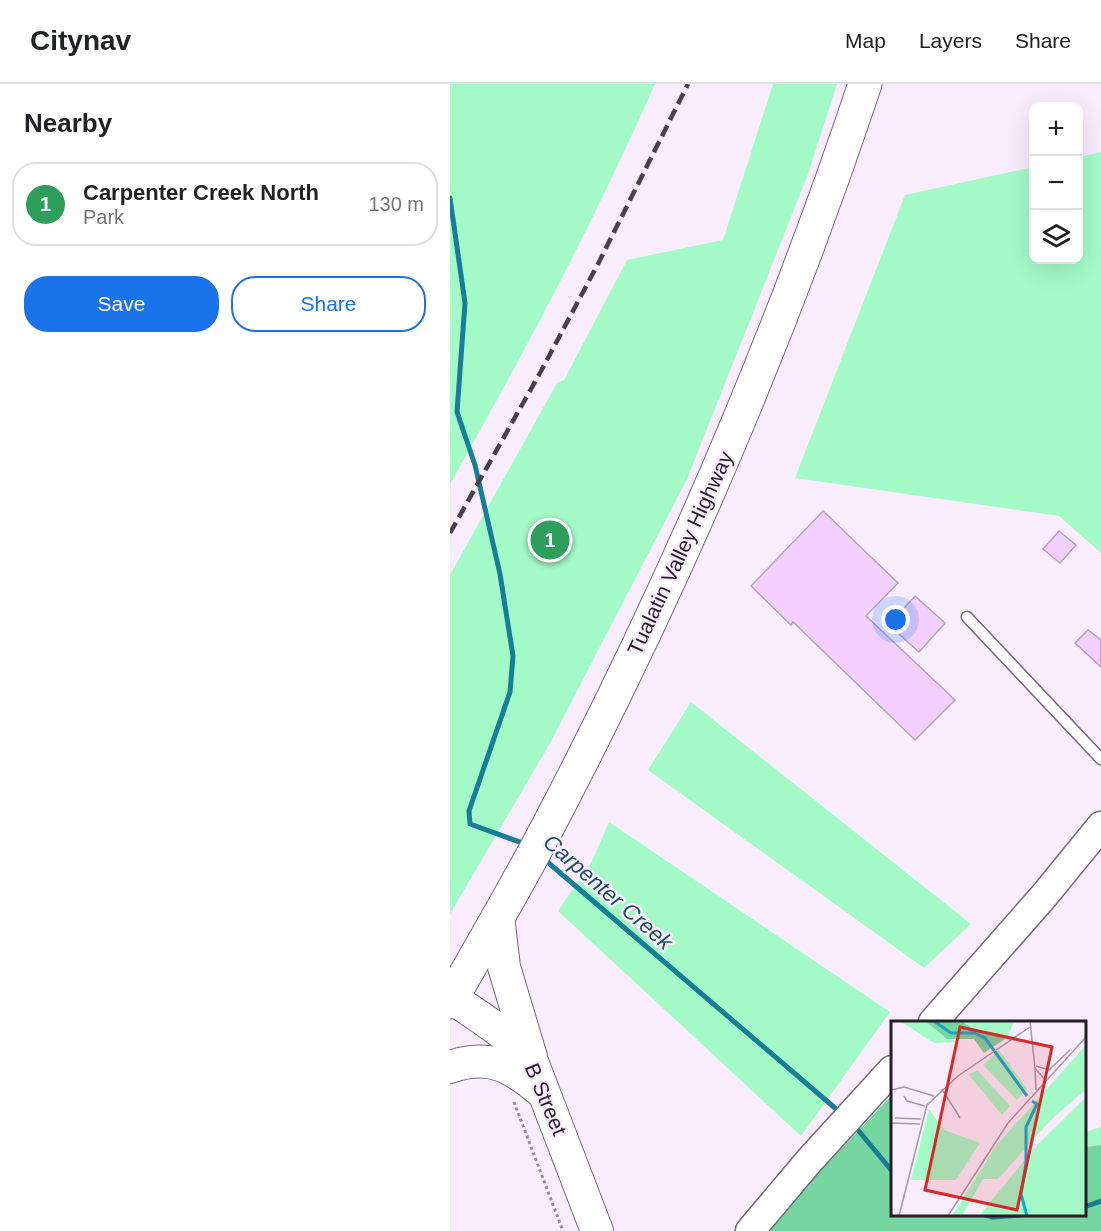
<!DOCTYPE html>
<meta charset="utf-8">
<style>
:root{--surface:#fff;--page:#f6f6f6;--text:#202124;--muted:#757577;--line:#e0e0e0;--accent:#1a73e8}
body{margin:0;font-family:Helvetica,sans-serif;background:var(--page);color:var(--text)}
.controls{position:absolute;right:18px;top:18px;display:grid;overflow:hidden;border-radius:12px;box-shadow:0 6px 24px #0002}
.controls button{width:54px;height:54px;display:grid;place-items:center;padding:0;border:0;border-bottom:2px solid var(--line);background:var(--surface);color:var(--text);font:30px sans-serif}
.you{position:absolute;left:446px;top:536px;width:21px;height:21px;margin:-15px;border:4px solid #fff;border-radius:50%;background:#1a73e8;box-shadow:0 0 0 9px #1a73e833}
.badge{display:grid;place-items:center;width:39px;height:39px;border-radius:50%;background:var(--accent);color:#fff;font-size:20px;font-weight:700}
.pin{position:absolute;translate:-50% -50%;border:3px solid #fff;box-shadow:0 2px 6px #0006}
.list{margin:0;padding:0;list-style:none}
h2{display:flex;justify-content:space-between;align-items:center;height:78px;margin:0;padding:0 24px;font-size:26px}
h2 small{font-size:20px;font-weight:400;color:var(--muted)}
.list li{display:grid;grid-template-columns:39px 1fr auto;gap:18px;align-items:center;box-sizing:border-box;height:84px;margin:0 12px 12px;padding:0 12px;border:2px solid var(--line);border-radius:24px}
.list b{display:block;font-size:22px;white-space:nowrap}
.list p{margin:0;font-size:20px;white-space:nowrap;color:var(--muted)}
.list em{font-size:20px;font-style:normal;color:var(--muted)}
.actions{display:flex;gap:12px;padding:18px 24px}
.actions a{flex:1;padding:14px 0;border:2px solid var(--accent);border-radius:24px;text-align:center;font-size:21px;color:var(--accent)}
.actions .main{background:var(--accent);color:#fff}
.icon{flex:none;width:33px;height:33px;fill:none;stroke:currentColor;stroke-width:2;stroke-linecap:round;stroke-linejoin:round}
.map{position:relative;flex:none;width:651px;height:1147px;overflow:hidden}
header{display:flex;align-items:center;gap:36px;box-sizing:border-box;height:84px;padding:0 30px;background:var(--surface);border-bottom:2px solid var(--line)}
header strong{font-size:28px}
nav{display:flex;gap:33px;margin-inline-start:auto;font-size:21px}
main{display:flex}
aside{flex:1;background:var(--surface)}
.map>svg:first-child{display:block}
.green{fill:#a3fac7}
.forest{fill:#77d5a0}
.lines{fill:none;stroke-linecap:round;stroke-linejoin:round}
.stream{stroke:#187e97;stroke-width:5}
.building{fill:#f2cffc;stroke:#b5a2bb;stroke-width:1.5}
.lane-casing{stroke:#78677d;stroke-width:13}
.secondary-casing{stroke:#78677d;stroke-width:31}
.primary-casing{stroke:#78677d;stroke-width:34}
.highway-casing{stroke:#78677d;stroke-width:35}
.path{stroke:#958c98;stroke-width:3;stroke-dasharray:3 3;stroke-linecap:butt}
.lane{stroke:#fff;stroke-width:10}
.secondary{stroke:#fff;stroke-width:28}
.primary{stroke:#fff;stroke-width:32}
.highway{stroke:#fff;stroke-width:33}
.rail{stroke:#48414b;stroke-width:4.5;stroke-dasharray:12 6;stroke-linecap:butt}
.labels{text-anchor:middle;dominant-baseline:central;stroke-width:5;stroke-linejoin:round;paint-order:stroke}
.street-label{font-size:21px;fill:#251e27;stroke:#f9edfd}
.water-label{font-size:22px;font-style:italic;fill:#1b505e;stroke:#f9edfd}
.inset-river{fill:none;stroke:#12a7c7;stroke-width:3}
.inset-road{fill:none;stroke:#a49aa7;stroke-width:1.5}
.view{fill:#d62828;fill-opacity:0.15;stroke:#d62828;stroke-width:3}
.inset-edge{fill:none;stroke:#251e27;stroke-width:3}
</style>
<header>
<strong>Citynav</strong>
<nav><a>Map</a><a>Layers</a><a>Share</a></nav>
</header>
<main>
<aside>
<h2>Nearby<small></small></h2>
<ul class="list">
<li><span class="badge" style="background:#2e9e5b">1</span><div><b>Carpenter Creek North</b><p>Park</p></div><em>130 m</em></li>
</ul>
<div class="actions"><a class="main">Save</a><a>Share</a></div>
</aside>
<div class="map">
<svg width="651" height="1147" viewBox="0 0 651 1147">
<rect width="100%" height="100%" fill="#f9edfd"/>
<g class="green">
<path d="M0 0H205C144 137 74 270 0 400Z"/>
<path d="M323 0H387L358 90 237 395 99 661 0 830V491L107 299 114 296 177 176 273 156Z"/>
<path d="M651 68V469L609 432 345 394 455 111 583 83 584 176H628L629 73Z"/>
<path d="M241 618 521 840 474 884 198 686Z"/>
<path d="M159 738 440 928 351 1052 108 827 142 777Z"/>
<path d="M651 1043V1061L635 1063V1048Z"/>
</g>
<path class="forest" d="M442 1011V1130H634L635 1063 651 1061V1147H313Z"/>
<g class="lines">
<g class="stream">
<path d="M0 114 15 219 7 328 25 381 50 490 63 572 60 608 19 727 20 740 78 761"/>
<path d="M94 775 392 1030"/>
<path d="M403 1040 442 1087"/>
<path d="M634 1123 651 1117"/>
<path d="M532 1130 543 1133 583 1130"/>
</g>
</g>
<g class="building">
<path d="M373 427 448 499 416 532 505 616 465 656 343 538 341 541 301 502Z"/>
<path d="M609 447 626 461 610 479 593 465Z"/>
<path d="M465 512 495 539 469 568 439 541Z"/>
<path d="M638 546 651 556V583L625 559Z"/>
</g>
<g class="lines">
<defs>
<path id="lane" d="M517 533 651 675"/>
<g id="secondary">
<path d="M483 938 593 813 651 742"/>
<path d="M300 1147 359 1077 442 986"/>
</g>
<g id="primary">
<path d="M48 832 54 883 81 973"/>
<path d="M2 914C30 934 63 952 83 980L147 1147"/>
<path d="M0 983C40 969 63 983 93 1009"/>
</g>
<path id="highway" d="M0 918C31 862 64 807 94 750 221 509 329 258 415 0"/>
</defs>
<use href="#lane" class="lane-casing"/>
<use href="#secondary" class="secondary-casing"/>
<use href="#primary" class="primary-casing"/>
<use href="#highway" class="highway-casing"/>
<path class="path" d="M64 1018 113 1147"/>
<use href="#lane" class="lane"/>
<use href="#secondary" class="secondary"/>
<use href="#primary" class="primary"/>
<use href="#highway" class="highway"/>
<path class="rail" d="M0 449 90 289 149 178 238 0"/>
</g>
<g class="labels">
<g class="street-label">
<text transform="translate(230 469) rotate(-65)">Tualatin Valley Highway</text>
<text transform="translate(96 1015) rotate(67)">B Street</text>
</g>
<g class="water-label">
<text transform="translate(158 808) rotate(41)">Carpenter Creek</text>
</g>
</g>
<g transform="translate(441 937)">
<rect width="195" height="195" fill="#f9edfd"/>
<path d="M9 0H34L56 18 71 21 43 22ZM70 0H123L117 16 81 7ZM195 24V68L160 99 107 158H92L71 195H61L105 125ZM108 29 136 68 126 79 92 44ZM86 49 119 85 111 94 78 54ZM195 76V195H88L146 124ZM38 88 53 109 89 122 65 159H20Z" fill="#a3fac7"/>
<path d="M34 0H70L81 7 117 16 93 32 83 18H56Z" fill="#77d5a0"/>
<path class="inset-river" d="M43 0 60 12H83L94 17 136 75M136 195 130 173 135 142V106L146 83 141 80"/>
<path class="inset-road" d="M139 0 144 47 154 59M145 45 158 49 179 29M144 48 145 69M51 68 69 97M0 69 13 66 43 75M13 75 16 80 34 85M4 97 30 98M0 102 29 103M8 195 36 84 67 55 139 6M57 195 117 102 195 16"/>
<path class="view" d="M69 6 161 26 126 189 34 169Z"/>
<rect width="195" height="195" class="inset-edge"/>
</g>
</svg>
<div class="controls">
<button>+</button>
<button>−</button>
<button><svg class="icon" aria-label="layers" viewBox="0 0 24 24"><path d="M12 4l9 5-9 5-9-5zM3 14l9 5 9-5"/></svg></button>
</div>
<div class="you"></div>
<div class="pin badge" style="left:100px;top:456px;background:#2e9e5b">1</div>
</div>
</main>
